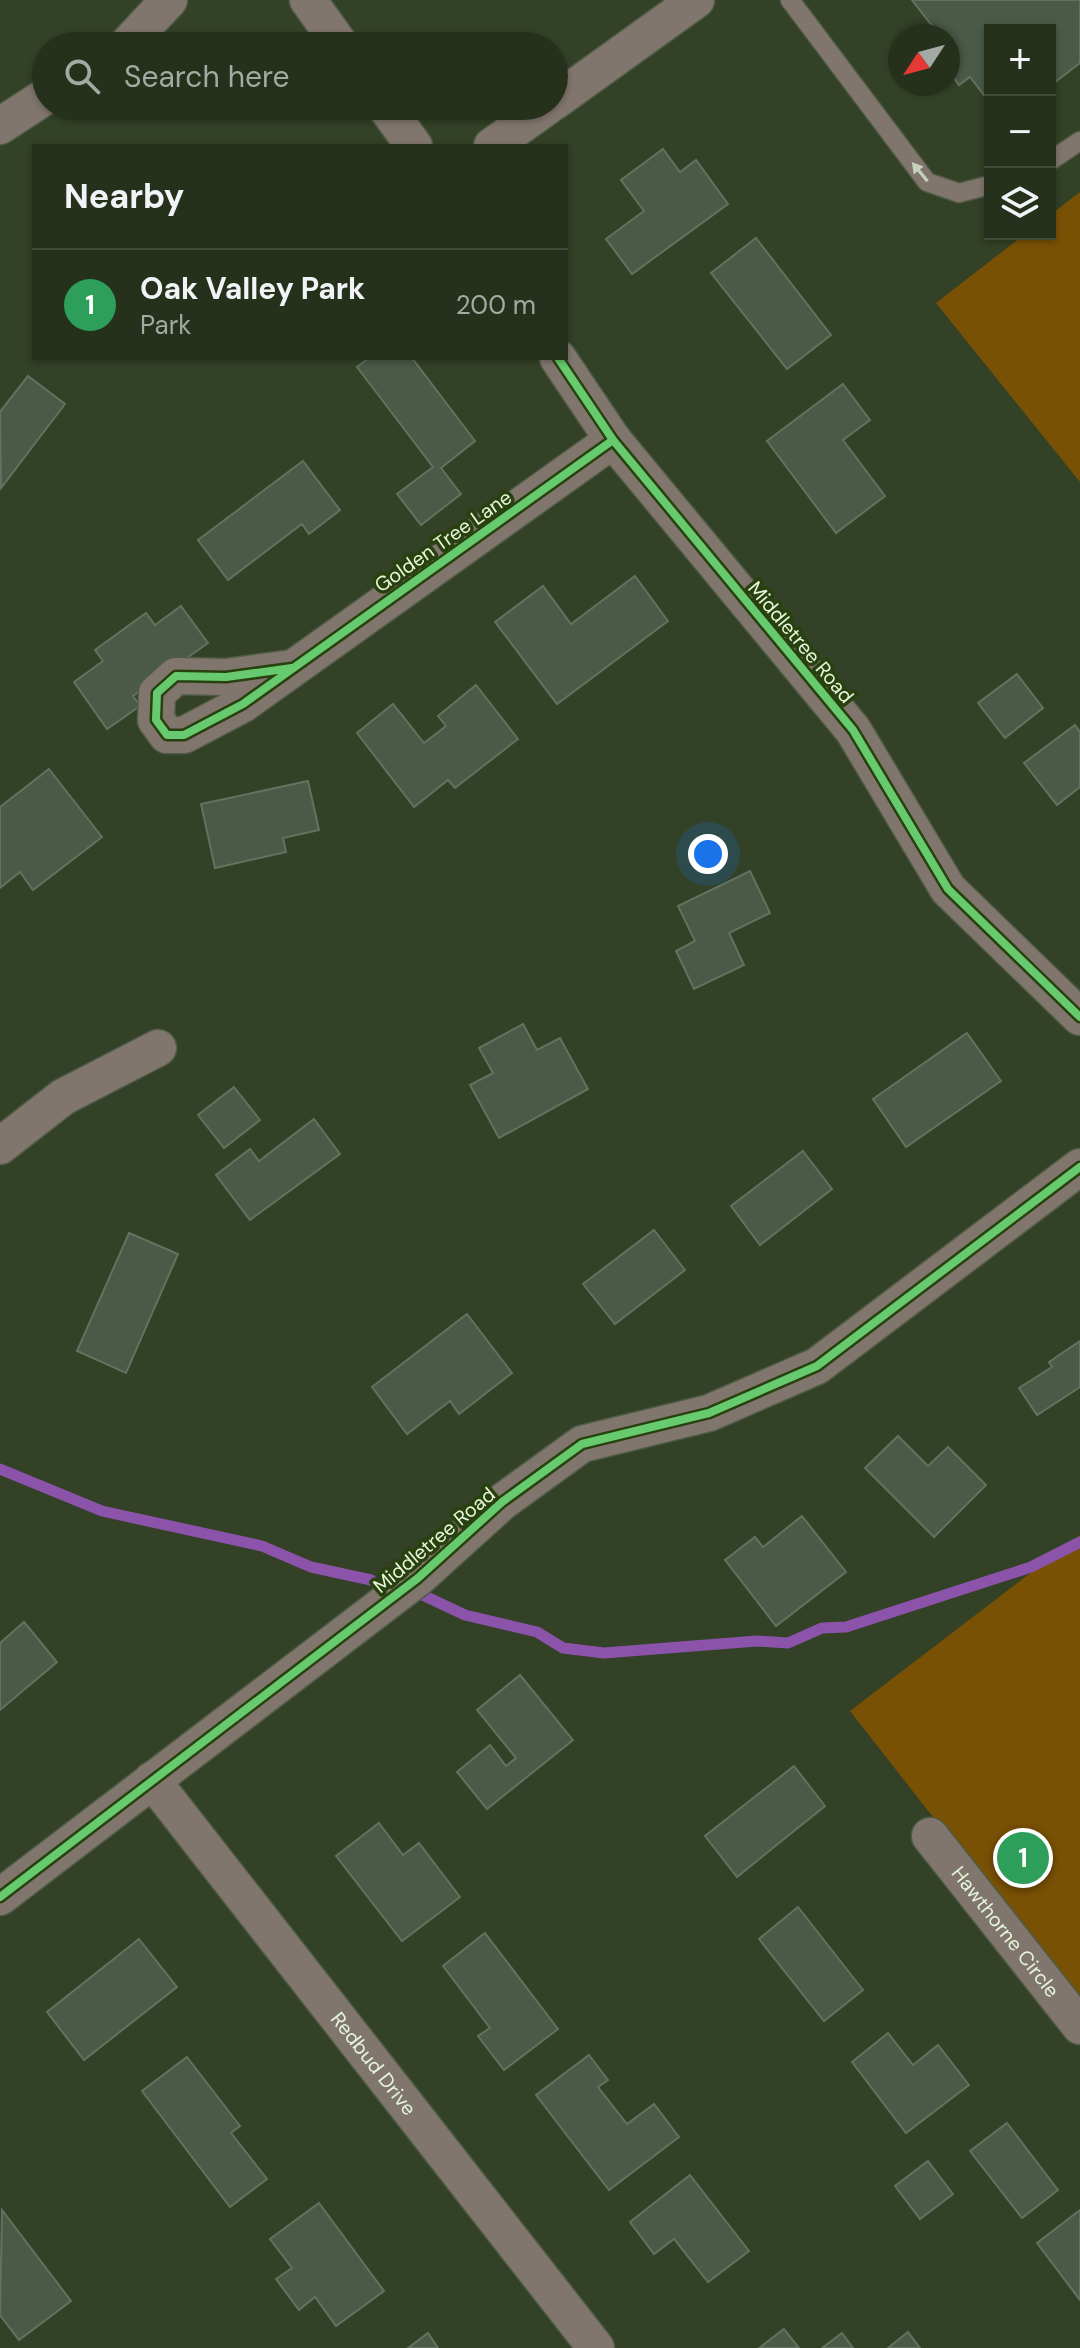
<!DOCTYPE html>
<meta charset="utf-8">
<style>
:root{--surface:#26311c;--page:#2e3925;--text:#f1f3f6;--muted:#a4a9a3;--line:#424c3b;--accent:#1a73e8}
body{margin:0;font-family:"DM Sans",sans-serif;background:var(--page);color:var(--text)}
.controls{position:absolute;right:24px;top:24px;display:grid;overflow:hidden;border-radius:0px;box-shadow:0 2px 6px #0004}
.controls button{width:72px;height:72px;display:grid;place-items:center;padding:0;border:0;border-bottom:2px solid var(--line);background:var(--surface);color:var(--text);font:40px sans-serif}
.compass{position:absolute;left:888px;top:24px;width:72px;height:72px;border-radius:50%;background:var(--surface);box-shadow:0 2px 6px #0004;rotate:234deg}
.you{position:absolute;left:708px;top:854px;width:28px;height:28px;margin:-20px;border:6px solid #fff;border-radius:50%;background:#1a73e8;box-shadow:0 0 0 12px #1a73e833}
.badge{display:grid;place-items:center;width:52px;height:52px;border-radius:50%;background:var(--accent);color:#fff;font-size:26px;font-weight:700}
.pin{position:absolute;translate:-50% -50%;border:4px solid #fff;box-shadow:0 2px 8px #0006}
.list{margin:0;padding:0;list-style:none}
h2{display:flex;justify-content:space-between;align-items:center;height:104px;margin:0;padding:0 32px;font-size:34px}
h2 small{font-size:26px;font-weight:400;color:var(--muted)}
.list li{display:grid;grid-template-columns:52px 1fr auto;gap:24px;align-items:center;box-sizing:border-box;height:112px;padding:0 32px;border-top:2px solid var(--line)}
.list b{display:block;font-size:30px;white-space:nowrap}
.list p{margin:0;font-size:26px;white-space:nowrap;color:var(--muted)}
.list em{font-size:26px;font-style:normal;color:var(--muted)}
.icon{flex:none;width:44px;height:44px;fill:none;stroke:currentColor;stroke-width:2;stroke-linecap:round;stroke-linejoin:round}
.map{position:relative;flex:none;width:1080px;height:2348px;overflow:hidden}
.search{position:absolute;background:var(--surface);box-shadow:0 2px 6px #0004;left:32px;top:32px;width:536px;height:88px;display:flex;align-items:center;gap:20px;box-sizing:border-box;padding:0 28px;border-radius:44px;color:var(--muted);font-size:30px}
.panel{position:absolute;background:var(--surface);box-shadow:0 2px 6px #0004;left:32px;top:144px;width:536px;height:216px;border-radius:0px}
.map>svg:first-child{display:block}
.green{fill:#795105}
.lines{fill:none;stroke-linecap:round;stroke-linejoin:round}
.stream{stroke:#8c53ab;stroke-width:11}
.building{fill:#4a5a47;stroke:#62725f;stroke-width:2}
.lane-casing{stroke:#4f5b45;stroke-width:21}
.street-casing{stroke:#4f5b45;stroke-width:39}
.lane{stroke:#81766d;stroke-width:18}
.street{stroke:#81766d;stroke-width:36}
.cycleway-casing{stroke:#28410f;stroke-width:13}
.cycleway{stroke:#67ca6e;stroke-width:8}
.oneway{fill:#c7d0b9}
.labels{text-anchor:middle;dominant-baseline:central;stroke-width:7;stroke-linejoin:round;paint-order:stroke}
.street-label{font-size:20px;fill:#e5f6da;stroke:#28410f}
</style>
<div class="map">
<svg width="1080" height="2348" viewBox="0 0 1080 2348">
<rect width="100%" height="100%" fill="#334126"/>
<g class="green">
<path d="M1080 192V482L936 303 1025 234H1050V215Z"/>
<path d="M1080 1535V2005L850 1711Z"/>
</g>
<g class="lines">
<g class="stream">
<path d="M0 1469 102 1511 262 1546 311 1567 371 1580"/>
<path d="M412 1590 465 1615 537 1632 563 1648 604 1653 757 1641 788 1643 822 1628 846 1627 1031 1567 1080 1542"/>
</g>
</g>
<g class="building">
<path d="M912 0H1080V63L1050 86V30H990V103L970 77 959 85 948 70V36H922L932 26Z"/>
<path d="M663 149 680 172 696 160 728 204 632 274 606 239 644 211 621 180Z"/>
<path d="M756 238 831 335 787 369 711 273Z"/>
<path d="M369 358H412L475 441 441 468 461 494 421 525 397 494 433 467 357 367Z"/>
<path d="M28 376 65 404 1 488 0 412Z"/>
<path d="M843 384 870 420 843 440 885 496 836 533 767 441Z"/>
<path d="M303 461 340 510 309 534 302 524 228 580 198 540Z"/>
<path d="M635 576 668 621 557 704 495 622 543 586 571 624Z"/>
<path d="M181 606 208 643 133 696 140 706 107 729 74 682 103 661 95 650 146 613 155 625Z"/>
<path d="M1017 674 1043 708 1005 738 978 703Z"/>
<path d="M476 685 518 739 455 788 448 780 414 807 357 733 393 704 424 743 446 726 438 716Z"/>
<path d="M1075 725 1080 732V787L1057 805 1024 763Z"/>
<path d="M49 769 102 837 33 890 20 872 0 888V807Z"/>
<path d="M308 781 319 830 283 838 286 852 215 868 201 804Z"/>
<path d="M750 871 770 913 729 933 744 965 694 989 676 951 695 941 678 906Z"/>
<path d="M523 1024 537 1050 560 1038 588 1089 499 1138 470 1085 493 1073 479 1048Z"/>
<path d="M967 1033 1001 1081 906 1147 873 1099Z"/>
<path d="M234 1087 260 1120 224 1148 198 1115Z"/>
<path d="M314 1119 340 1154 250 1220 216 1175 250 1149 259 1161Z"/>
<path d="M803 1151 832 1189 760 1245 731 1206Z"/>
<path d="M654 1230 685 1270 615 1324 583 1284Z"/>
<path d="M129 1233 178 1254 126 1373 77 1351Z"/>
<path d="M467 1314 512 1373 459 1414 450 1401 407 1434 372 1387Z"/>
<path d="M1080 1341V1387L1037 1415 1019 1388 1052 1367 1049 1362Z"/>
<path d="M898 1436 928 1466 948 1447 986 1485 934 1537 865 1468Z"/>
<path d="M802 1516 846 1572 776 1626 725 1560 755 1537 763 1547Z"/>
<path d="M24 1622 57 1662 0 1710V1643Z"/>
<path d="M520 1675 573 1740 487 1809 457 1772 490 1745 506 1766 516 1758 477 1710Z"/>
<path d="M794 1766 825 1806 737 1877 705 1836Z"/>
<path d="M379 1823 403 1855 419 1843 460 1897 402 1941 336 1856Z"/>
<path d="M798 1907 863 1990 824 2021 759 1939Z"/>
<path d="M485 1933 558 2029 504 2070 478 2036 490 2028 443 1966Z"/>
<path d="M139 1939 177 1987 84 2060 47 2012Z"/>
<path d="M888 2033 913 2065 938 2045 969 2085 906 2133 852 2062Z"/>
<path d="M589 2055 608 2080 598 2087 627 2124 654 2104 679 2137 609 2190 536 2095Z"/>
<path d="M187 2057 240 2126 231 2133 267 2179 230 2207 142 2091Z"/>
<path d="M1007 2123 1058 2190 1022 2218 970 2151Z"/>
<path d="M928 2161 953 2194 920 2219 895 2186Z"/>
<path d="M690 2175 749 2251 708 2282 674 2239 654 2254 630 2222Z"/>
<path d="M319 2203 384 2291 336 2326 315 2297 299 2310 276 2279 292 2268 270 2239Z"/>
<path d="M2 2210 71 2301 19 2340 0 2315Z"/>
<path d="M1080 2210V2300L1037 2243Z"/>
<path d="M784 2329 799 2348H759Z"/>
<path d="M908 2332 920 2348H888Z"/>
<path d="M428 2333 438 2348H408Z"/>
<path d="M842 2333 853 2348H822Z"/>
</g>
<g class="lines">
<defs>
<g id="lane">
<path d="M790 0 927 182 959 193 990 185"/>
<path d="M1050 161 1080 141"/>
</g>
<g id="street">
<path d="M308 0 341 46"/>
<path d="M126 46 169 0"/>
<path d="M554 102 696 0"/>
<path d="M385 106 414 146"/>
<path d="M0 126 46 96"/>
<path d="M492 146 548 106"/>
<path d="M558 358 613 440 853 730 948 889 1080 1017"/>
<path d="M292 668 226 677 176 676 157 693 156 720 167 735H184L243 704 613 440"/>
<path d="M0 1146 63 1097 158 1048"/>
<path id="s1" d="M152 1780 596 2348"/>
<path id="s2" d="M930 1836 1080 2026"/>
<path d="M0 1897 418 1578 502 1502 582 1444 709 1413 817 1366 1080 1167"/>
</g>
</defs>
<use href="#lane" class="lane-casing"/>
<use href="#street" class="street-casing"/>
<use href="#lane" class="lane"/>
<use href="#street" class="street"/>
<defs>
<g id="cycleway">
<path d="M558 358 613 440 853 730 948 889 1080 1017"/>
<path d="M292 668 226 677 176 676 157 693 156 720 167 735H184L243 704 613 440"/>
<path d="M0 1897 418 1578 502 1502 582 1444 709 1413 817 1366 1080 1167"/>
</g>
</defs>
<use href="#cycleway" class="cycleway-casing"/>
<use href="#cycleway" class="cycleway"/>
</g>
<defs><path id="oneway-solid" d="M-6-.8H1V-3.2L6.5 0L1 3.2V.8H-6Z" transform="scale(2)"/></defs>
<use class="oneway" href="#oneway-solid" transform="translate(920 172) rotate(-129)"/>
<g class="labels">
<g class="street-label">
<text transform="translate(443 541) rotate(-35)">Golden Tree Lane</text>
<text transform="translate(801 642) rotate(50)">Middletree Road</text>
<text transform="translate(434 1540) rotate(-40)">Middletree Road</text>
<text stroke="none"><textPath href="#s2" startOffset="122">Hawthorne Circle</textPath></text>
<text stroke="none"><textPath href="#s1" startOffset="360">Redbud Drive</textPath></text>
</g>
</g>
</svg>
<div class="controls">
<button>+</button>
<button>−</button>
<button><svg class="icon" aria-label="layers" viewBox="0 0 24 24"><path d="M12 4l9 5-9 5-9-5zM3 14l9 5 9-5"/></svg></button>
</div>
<svg class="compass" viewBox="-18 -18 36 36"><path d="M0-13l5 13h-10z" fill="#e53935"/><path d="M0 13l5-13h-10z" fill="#a4a9a3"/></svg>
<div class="you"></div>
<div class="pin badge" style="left:1023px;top:1858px;background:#2e9e5b">1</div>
<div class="search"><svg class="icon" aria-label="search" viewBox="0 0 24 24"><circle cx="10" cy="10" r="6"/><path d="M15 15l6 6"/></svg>Search here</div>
<section class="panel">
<h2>Nearby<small></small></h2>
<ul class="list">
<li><span class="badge" style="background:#2e9e5b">1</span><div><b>Oak Valley Park</b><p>Park</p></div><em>200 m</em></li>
</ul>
</section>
</div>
